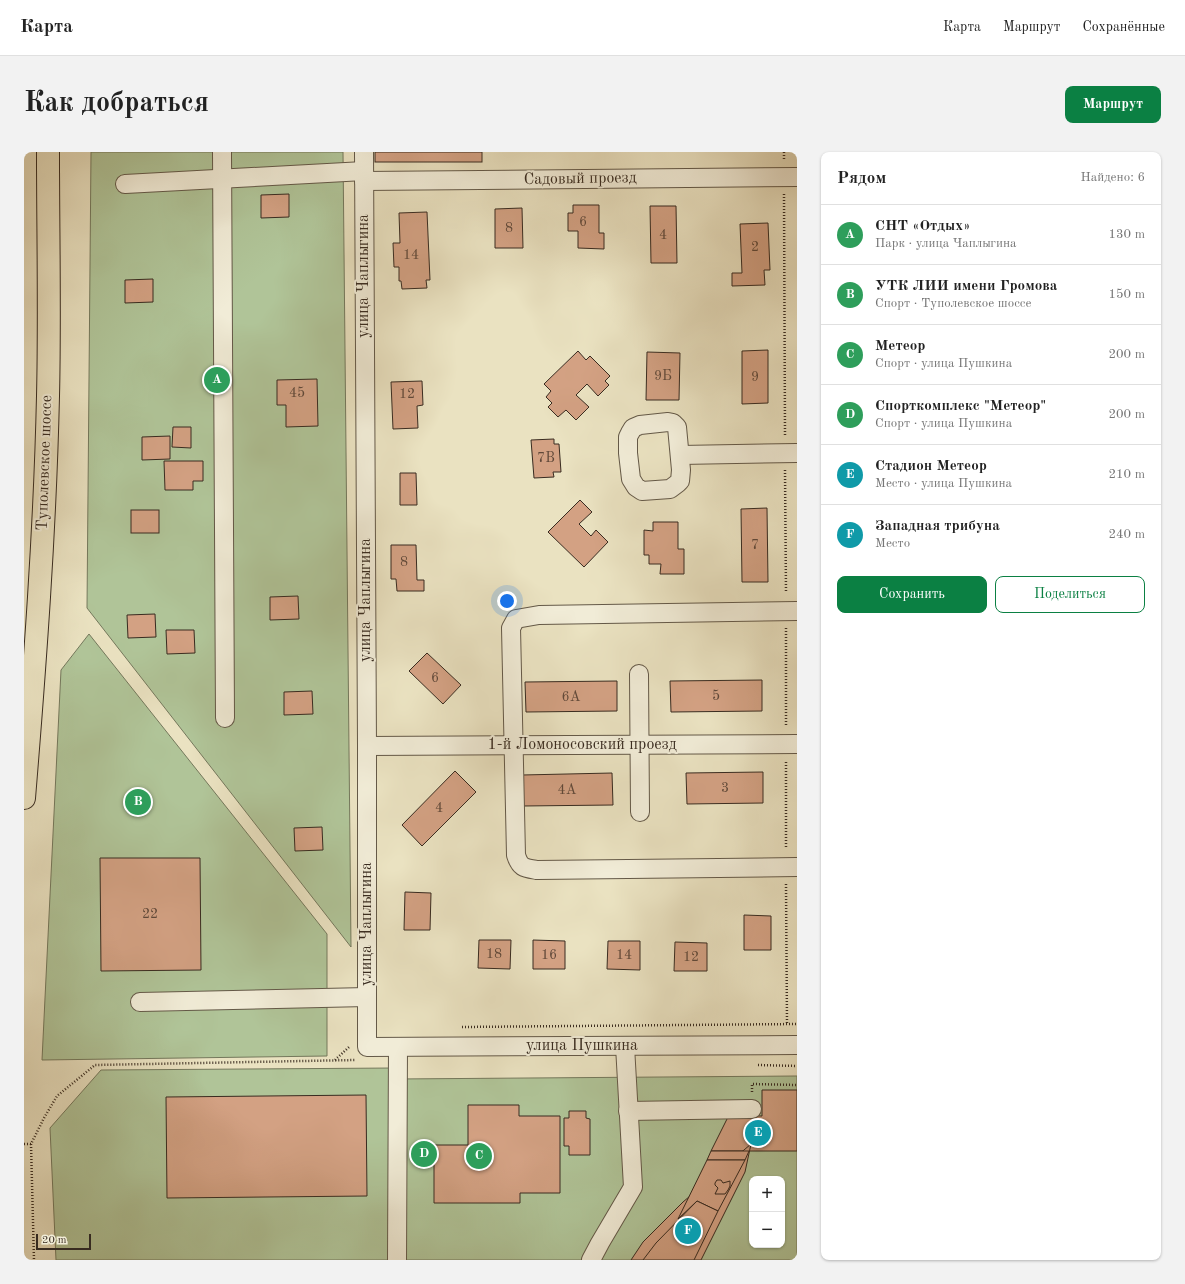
<!DOCTYPE html>
<html lang="ru">
<meta charset="utf-8">
<style>
:root{--surface:#fff;--page:#f2f2f2;--text:#222;--muted:#767676;--line:#e0e0e0;--accent:#0b8043}
body{margin:0;font-family:"Old Standard TT",serif;background:var(--page);color:var(--text)}
.controls{position:absolute;right:12px;bottom:12px;display:grid;overflow:hidden;border-radius:8px;box-shadow:0 1px 3px #0004}
.controls button{width:36px;height:36px;display:grid;place-items:center;padding:0;border:0;border-bottom:1px solid var(--line);background:var(--surface);color:var(--text);font:20px sans-serif}
.scale{position:absolute;left:12px;bottom:10px;width:55px;box-sizing:border-box;padding-left:4px;border:2px solid #382b20;border-top:0;font-size:11px;line-height:14px;white-space:nowrap;color:#382b20;-webkit-text-stroke:3px #f1ecd7;paint-order:stroke}
.you{position:absolute;left:483px;top:449px;width:14px;height:14px;margin:-10px;border:3px solid #fff;border-radius:50%;background:#1a73e8;box-shadow:0 0 0 6px #1a73e833}
.badge{display:grid;place-items:center;width:26px;height:26px;border-radius:50%;background:var(--accent);color:#fff;font-size:13px;font-weight:700}
.pin{position:absolute;translate:-50% -50%;border:2px solid #fff;box-shadow:0 1px 4px #0006}
.list{margin:0;padding:0;list-style:none}
h2{display:flex;justify-content:space-between;align-items:center;height:52px;margin:0;padding:0 16px;font-size:17px}
h2 small{font-size:13px;font-weight:400;color:var(--muted)}
.list li{display:grid;grid-template-columns:26px 1fr auto;gap:12px;align-items:center;box-sizing:border-box;height:60px;padding:0 16px;border-top:1px solid var(--line)}
.list b{display:block;font-size:15px;white-space:nowrap}
.list p{margin:0;font-size:13px;white-space:nowrap;color:var(--muted)}
.list em{font-size:13px;font-style:normal;color:var(--muted)}
.actions{display:flex;gap:8px;padding:12px 16px}
.actions a{flex:1;padding:9px 0;border:1px solid var(--accent);border-radius:8px;text-align:center;font-size:14px;color:var(--accent)}
.actions .main{background:var(--accent);color:#fff}
.map{position:relative;flex:none;width:773px;height:1108px;overflow:hidden;border-radius:8px}
header{display:flex;align-items:center;gap:24px;box-sizing:border-box;height:56px;padding:0 20px;background:var(--surface);border-bottom:1px solid var(--line)}
header strong{font-size:19px}
nav{display:flex;gap:22px;margin-inline-start:auto;font-size:14px}
.intro{display:flex;align-items:center;justify-content:space-between;box-sizing:border-box;height:96px;padding:0 24px}
h1{margin:0;font-size:28px}
.button{padding:10px 18px;border-radius:8px;background:var(--accent);color:#fff;font-size:14px;font-weight:700}
main{display:flex;gap:24px;padding:0 24px}
aside{flex:1;background:var(--surface);border-radius:8px;box-shadow:0 1px 3px #0004}
.map>svg:first-child{display:block}
.green{fill:#b0c498;stroke:#74785c;fill-rule:evenodd}
.building{fill:#d3a183;stroke:#382b20}
.lines{fill:none;stroke-linecap:round;stroke-linejoin:round}
.minor-casing{stroke:#645948;stroke-width:20}
.major-casing{stroke:#382b20;stroke-width:24}
.path{stroke:#382b20;stroke-width:2.5;stroke-dasharray:1 2;stroke-linecap:butt}
.minor{stroke:#f1ecd7;stroke-width:18}
.major{stroke:#eae2c1;stroke-width:22}
.labels{text-anchor:middle;dominant-baseline:central;stroke-width:4;stroke-linejoin:round;paint-order:stroke}
.number-label{font-size:14px;fill:#5f4839}
.street-label{font-size:16px;fill:#382b20;stroke:#f1ecd7}
</style>
<header>
<strong>Карта</strong>
<nav><a>Карта</a><a>Маршрут</a><a>Сохранённые</a></nav>
</header>
<div class="intro"><h1>Как добраться</h1><a class="button">Маршрут</a></div>
<main>
<div class="map">
<svg width="773" height="1108" viewBox="0 0 773 1108">
<rect width="100%" height="100%" fill="#eae2c1"/>
<filter id="stains"><feTurbulence type="fractalNoise" baseFrequency=".005" numOctaves="4"/><feColorMatrix values="0 0 0 0 .2 0 0 0 0 .09 0 0 0 0 .02 0 0 0 .5 -.17"/></filter>
<radialGradient id="worn" r=".72"><stop offset=".6" stop-color="#630" stop-opacity="0"/><stop offset="1" stop-color="#630" stop-opacity=".3"/></radialGradient>
<g class="green">
<path d="M67 0H319L327 795 63 456Z"/>
<path d="M65 482 303 782V904L18 908 37 518Z"/>
<path d="M370 916 371 927 773 924V1108H32L26 976 77 918ZM728 1027H758V1093H728Z"/>
</g>
<g class="building">
<rect x="351" y="0" width="107" height="10"/>
<path d="M265 42V65L237 66V43Z"/>
<path d="M549 53H575V81H580V97L554 96V79H544V61H549Z"/>
<path d="M626 54H652L653 111H627Z"/>
<path d="M498 56 499 96H471V57Z"/>
<path d="M403 60 406 128H402L403 136 378 137 377 129H375V115H370L369 91H376L375 61Z"/>
<path d="M744 71 746 118H740L741 133 708 134V121H718L716 72Z"/>
<path d="M129 127V150L101 151V128Z"/>
<path d="M744 198V251L718 252V199Z"/>
<path d="M554 199 562 208 566 204 586 224 581 229 585 233 574 244 563 232 552 243 565 255 552 268 542 258 534 265 524 255 528 251 522 245 527 239 520 232Z"/>
<path d="M623 200 656 201 655 248H622Z"/>
<path d="M293 227 294 274 262 275V253H253V228Z"/>
<path d="M398 229 399 253 393 254 394 276 369 277 367 230Z"/>
<path d="M149 275H167V296L148 295Z"/>
<path d="M146 284V307L118 308V285Z"/>
<path d="M530 287V292H535L537 320H529L530 325 510 326 507 288Z"/>
<path d="M140 309H179V329H169V338H141Z"/>
<path d="M376 321H392L393 353H376Z"/>
<path d="M556 348 568 360 555 372 567 384 572 378 584 390 560 415 524 380Z"/>
<path d="M743 356 744 430H718L717 357Z"/>
<rect x="107" y="358" width="28" height="23"/>
<path d="M629 370H654V397H660V422H636L637 412H625V403H620V378L629 379Z"/>
<path d="M367 393H392L393 428H400V439H373L372 427H367Z"/>
<path d="M274 444 275 467 246 468V445Z"/>
<path d="M131 462 132 485 104 486 103 463Z"/>
<path d="M142 478H170L171 501 143 502Z"/>
<path d="M403 501 437 533 419 552 385 519Z"/>
<path d="M738 528V559L647 560 646 529Z"/>
<path d="M593 529V559L502 560 501 530Z"/>
<path d="M288 539 289 562 260 563V540Z"/>
<path d="M431 619 452 640 398 694 378 673Z"/>
<path d="M739 620V651L663 652 662 621Z"/>
<path d="M588 621 589 653 499 654 498 623Z"/>
<path d="M298 675 299 698 271 699 270 676Z"/>
<path d="M76 706H176L177 818 77 819Z"/>
<path d="M381 740 407 741 406 778H380Z"/>
<path d="M720 763 747 764V798H720Z"/>
<path d="M455 788H487L486 817 454 816Z"/>
<path d="M509 788 541 789V817H509Z"/>
<path d="M584 789H616V818L583 817Z"/>
<path d="M651 790 683 791V819H650Z"/>
<path d="M738 938H773V999H687L705 963 738 964Z"/>
<path d="M342 943 343 1044 143 1046 142 945Z"/>
<path d="M444 953H495V964H536V1041H496V1051H410V993H444Z"/>
<path d="M545 959H562V966L566 967V1003H545V994H540V966H545Z"/>
<path d="M727 992 721 1020 677 1108H607L619 1090 659 1050Z"/>
<path d="M687 999H725L721 1008H683Z"/>
<path d="M683 1008H721L694 1059 673 1049 654 1067Z"/>
<path d="M693 1028H697L699 1031 706 1029V1034L704 1038 701 1042H691L694 1036 691 1033V1031Z"/>
<path d="M673 1049 694 1059 670 1108H619L632 1091Z"/>
</g>
<g class="lines">
<defs>
<g id="minor">
<path d="M198 0 201 566"/>
<path d="M340 0 343 594V895L773 893"/>
<path d="M340 29 773 25"/>
<path d="M101 32 340 19"/>
<path d="M644 270 649 271 653 275 657 318 656 329 654 331 646 337 618 339 612 335 607 327 604 301V285L606 281 609 276 616 273Z"/>
<path d="M656 303 773 301"/>
<path d="M773 459 515 463 492 467 487 476 492 703C496 716 500 716 513 718L773 715"/>
<path d="M615 522 616 660"/>
<path d="M343 594 773 592"/>
<path d="M116 850 343 845"/>
<path d="M604 959 728 957"/>
<path d="M373 1108 374 895"/>
<path d="M567 1108 576 1091 609 1035 601 894"/>
</g>
<path id="major" d="M0 646C11 512 21 378 24 244 26 162 24 81 24 0"/>
</defs>
<use href="#minor" class="minor-casing"/>
<use href="#major" class="major-casing"/>
<g class="path">
<path d="M760 0V7"/>
<path d="M760 42 761 283"/>
<path d="M761 318 762 441"/>
<path d="M762 476V575"/>
<path d="M762 610V697"/>
<path d="M762 732 763 872"/>
<path d="M438 875 773 872"/>
<path d="M311 908 325 895"/>
<path d="M734 913 773 914"/>
<path d="M728 940V932L773 933"/>
<path d="M0 992H7L20 966 33 944 71 913 331 908"/>
<path d="M7 992 10 1108"/>
</g>
<use href="#minor" class="minor"/>
<use href="#major" class="major"/>
</g>
<g class="labels">
<g class="number-label">
<text x="559" y="70">6</text>
<text x="485" y="76">8</text>
<text x="639" y="83">4</text>
<text x="731" y="95">2</text>
<text x="387" y="103">14</text>
<text x="639" y="224">9Б</text>
<text x="731" y="225">9</text>
<text x="273" y="241">45</text>
<text x="383" y="242">12</text>
<text x="522" y="306">7В</text>
<text x="731" y="393">7</text>
<text x="380" y="410">8</text>
<text x="411" y="526">6</text>
<text x="692" y="544">5</text>
<text x="547" y="545">6А</text>
<text x="701" y="636">3</text>
<text x="543" y="638">4А</text>
<text x="415" y="656">4</text>
<text x="126" y="762">22</text>
<text x="470" y="802">18</text>
<text x="525" y="803">16</text>
<text x="600" y="803">14</text>
<text x="667" y="805">12</text>
</g>
<g class="street-label">
<text transform="translate(556 27) rotate(-1)">Садовый проезд</text>
<text transform="translate(340 124) rotate(-90)">улица Чаплыгина</text>
<text transform="translate(21 311) rotate(-88)">Туполевское шоссе</text>
<text transform="translate(342 448) rotate(-90)">улица Чаплыгина</text>
<text x="558" y="593">1-й Ломоносовский проезд</text>
<text transform="translate(343 772) rotate(-90)">улица Чаплыгина</text>
<text x="558" y="894">улица Пушкина</text>
</g>
</g>
<rect width="100%" height="100%" filter="url(#stains)"/>
<rect width="100%" height="100%" fill="url(#worn)"/>
</svg>
<div class="controls">
<button>+</button>
<button>−</button>
</div>
<div class="scale">20 m</div>
<div class="you"></div>
<div class="pin badge" style="left:193px;top:228px;background:#2e9e5b">A</div>
<div class="pin badge" style="left:114px;top:650px;background:#2e9e5b">B</div>
<div class="pin badge" style="left:455px;top:1004px;background:#2e9e5b">C</div>
<div class="pin badge" style="left:400px;top:1002px;background:#2e9e5b">D</div>
<div class="pin badge" style="left:734px;top:981px;background:#0f9aa8">E</div>
<div class="pin badge" style="left:664px;top:1079px;background:#0f9aa8">F</div>
</div>
<aside>
<h2>Рядом<small>Найдено: 6</small></h2>
<ul class="list">
<li><span class="badge" style="background:#2e9e5b">A</span><div><b>СНТ «Отдых»</b><p>Парк · улица Чаплыгина</p></div><em>130 m</em></li>
<li><span class="badge" style="background:#2e9e5b">B</span><div><b>УТК ЛИИ имени Громова</b><p>Спорт · Туполевское шоссе</p></div><em>150 m</em></li>
<li><span class="badge" style="background:#2e9e5b">C</span><div><b>Метеор</b><p>Спорт · улица Пушкина</p></div><em>200 m</em></li>
<li><span class="badge" style="background:#2e9e5b">D</span><div><b>Спорткомплекс &quot;Метеор&quot;</b><p>Спорт · улица Пушкина</p></div><em>200 m</em></li>
<li><span class="badge" style="background:#0f9aa8">E</span><div><b>Стадион Метеор</b><p>Место · улица Пушкина</p></div><em>210 m</em></li>
<li><span class="badge" style="background:#0f9aa8">F</span><div><b>Западная трибуна</b><p>Место</p></div><em>240 m</em></li>
</ul>
<div class="actions"><a class="main">Сохранить</a><a>Поделиться</a></div>
</aside>
</main>
